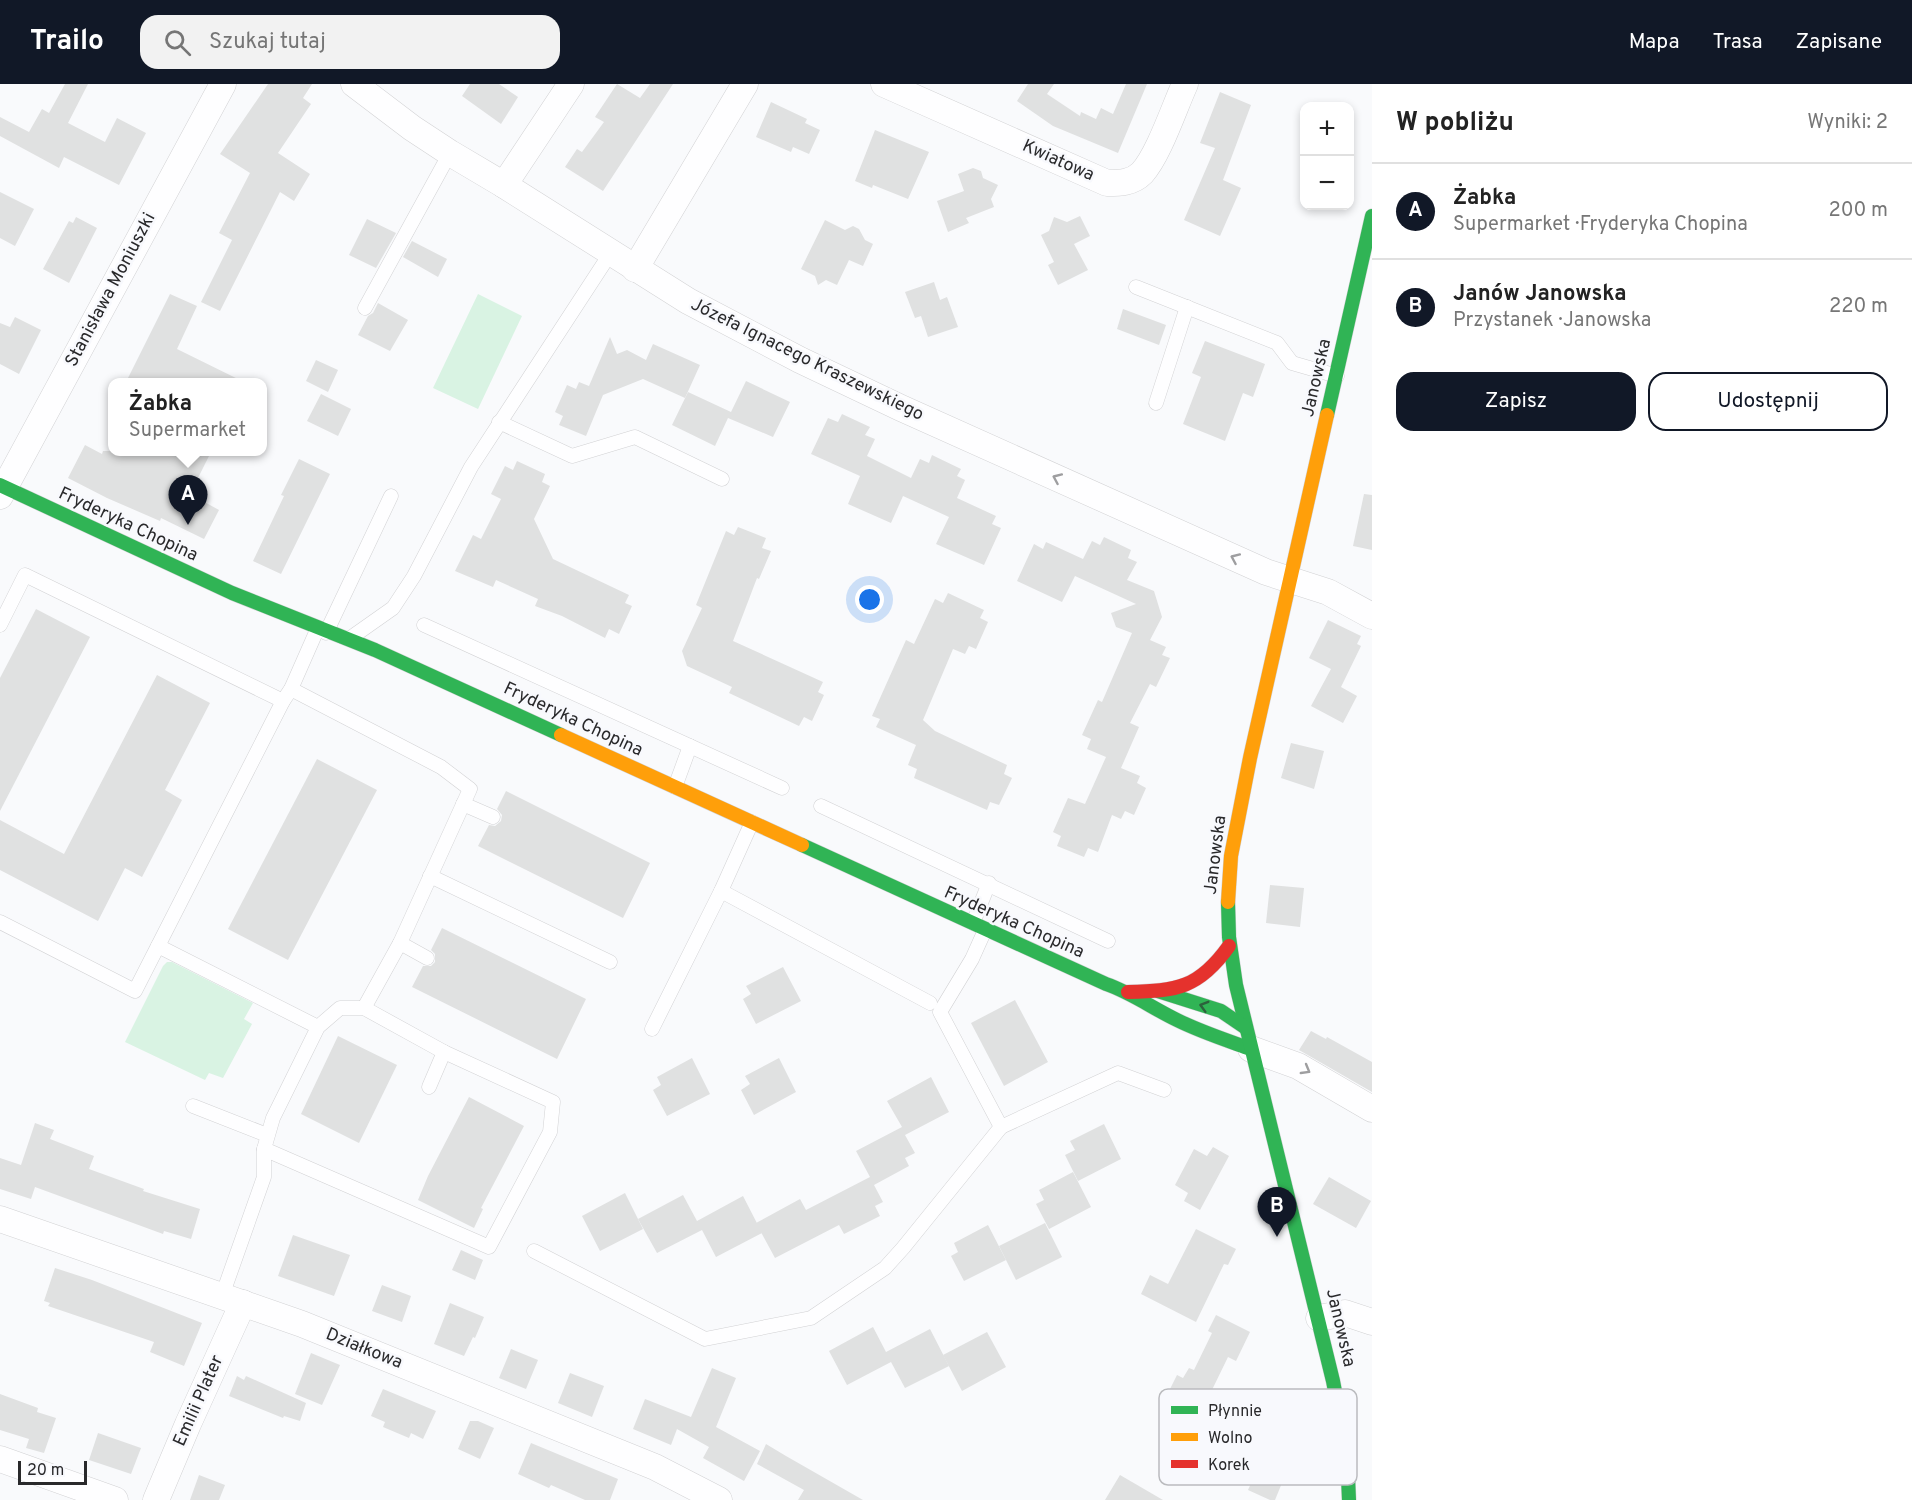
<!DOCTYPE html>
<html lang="pl">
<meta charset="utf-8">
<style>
:root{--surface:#fff;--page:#f2f2f2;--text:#222;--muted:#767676;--line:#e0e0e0;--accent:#111827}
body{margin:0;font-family:Overpass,sans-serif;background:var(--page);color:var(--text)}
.controls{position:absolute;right:18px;top:18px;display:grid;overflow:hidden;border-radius:12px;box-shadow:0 3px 9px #0003}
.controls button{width:54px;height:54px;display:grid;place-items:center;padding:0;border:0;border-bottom:2px solid var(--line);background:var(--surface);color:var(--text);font:30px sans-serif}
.scale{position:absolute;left:18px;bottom:15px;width:69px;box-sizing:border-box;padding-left:6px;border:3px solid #29292b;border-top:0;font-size:16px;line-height:21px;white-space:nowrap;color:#29292b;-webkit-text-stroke:4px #f8f9fd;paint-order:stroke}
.you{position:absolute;left:870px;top:516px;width:21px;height:21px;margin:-15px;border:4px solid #fff;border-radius:50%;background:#1a73e8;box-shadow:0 0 0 9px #1a73e833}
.badge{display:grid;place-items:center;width:39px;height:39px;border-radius:50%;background:var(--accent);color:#fff;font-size:20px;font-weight:700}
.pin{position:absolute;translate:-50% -50px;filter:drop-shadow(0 2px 3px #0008)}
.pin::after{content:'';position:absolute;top:32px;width:21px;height:18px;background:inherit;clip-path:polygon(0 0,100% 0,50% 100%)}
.popup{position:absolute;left:108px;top:294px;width:159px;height:78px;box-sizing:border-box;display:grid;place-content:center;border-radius:12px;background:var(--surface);filter:drop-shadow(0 2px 4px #0005);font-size:20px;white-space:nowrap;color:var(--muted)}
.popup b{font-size:22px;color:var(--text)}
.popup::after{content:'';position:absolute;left:50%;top:100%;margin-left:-12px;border:12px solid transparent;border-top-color:var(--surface)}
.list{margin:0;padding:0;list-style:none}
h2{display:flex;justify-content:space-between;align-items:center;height:78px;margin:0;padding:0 24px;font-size:26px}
h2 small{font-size:20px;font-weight:400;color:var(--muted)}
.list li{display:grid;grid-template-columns:39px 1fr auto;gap:18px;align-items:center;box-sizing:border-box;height:96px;padding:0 24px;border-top:2px solid var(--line)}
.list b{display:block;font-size:22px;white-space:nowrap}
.list p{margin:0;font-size:20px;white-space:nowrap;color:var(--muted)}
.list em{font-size:20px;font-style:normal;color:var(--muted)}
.actions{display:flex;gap:12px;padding:18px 24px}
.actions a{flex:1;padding:14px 0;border:2px solid var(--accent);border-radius:18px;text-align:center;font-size:21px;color:var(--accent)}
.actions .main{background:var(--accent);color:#fff}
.icon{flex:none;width:33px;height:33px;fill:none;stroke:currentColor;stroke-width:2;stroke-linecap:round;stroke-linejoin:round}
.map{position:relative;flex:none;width:1372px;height:1416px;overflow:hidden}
header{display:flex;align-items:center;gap:36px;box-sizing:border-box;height:84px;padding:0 30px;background:var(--accent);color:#fff}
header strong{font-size:28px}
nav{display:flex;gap:33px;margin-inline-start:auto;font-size:21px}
.search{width:420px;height:54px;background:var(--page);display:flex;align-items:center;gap:15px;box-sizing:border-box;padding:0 21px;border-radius:18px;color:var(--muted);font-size:22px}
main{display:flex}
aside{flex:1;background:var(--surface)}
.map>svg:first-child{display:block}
.green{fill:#d9f3e3}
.building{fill:#e0e1e1}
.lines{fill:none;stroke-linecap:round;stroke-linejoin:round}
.lane-casing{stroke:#d2d2d4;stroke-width:15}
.street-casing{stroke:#d2d2d4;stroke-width:27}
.fast-casing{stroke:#d2d2d4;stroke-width:15}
.slow-casing{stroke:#d2d2d4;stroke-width:15}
.jam-casing{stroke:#d2d2d4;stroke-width:15}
.lane{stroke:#fefeff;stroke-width:14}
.street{stroke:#fefeff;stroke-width:26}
.fast{stroke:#30b455;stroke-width:14}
.slow{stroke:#ff9f0a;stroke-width:14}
.jam{stroke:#e5322d;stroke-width:14}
.oneway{stroke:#9e9ea0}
.oneway2{stroke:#2c613c}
.labels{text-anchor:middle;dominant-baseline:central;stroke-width:5;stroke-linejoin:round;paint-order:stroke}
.street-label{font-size:18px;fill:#29292b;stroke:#f8f9fd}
.key{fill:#f8f9fd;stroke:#babbbe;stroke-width:1.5}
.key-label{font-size:16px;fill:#29292b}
</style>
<header>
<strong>Trailo</strong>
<div class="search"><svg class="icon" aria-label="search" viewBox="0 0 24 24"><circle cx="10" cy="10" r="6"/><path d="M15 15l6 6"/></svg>Szukaj tutaj</div>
<nav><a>Mapa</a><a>Trasa</a><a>Zapisane</a></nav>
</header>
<main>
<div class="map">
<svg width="1372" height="1416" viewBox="0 0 1372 1416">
<rect width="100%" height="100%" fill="#f9fafc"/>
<g class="green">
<path d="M478 210 522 232 478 325 433 304Z"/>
<path d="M167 878H172L253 919 244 935 252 940 223 994 209 989 205 996 125 958 163 882Z"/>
</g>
<g class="building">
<path d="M65 0H88L68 39 105 58 117 34 146 49 119 101 64 73 59 84 0 52V33L29 48 42 25 49 29Z"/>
<path d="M268 0H312L303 14 311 20 278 69 310 90 294 117 280 108 220 227 201 218 232 156 219 149 250 89 220 70Z"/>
<path d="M470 0H499L518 13 501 40 462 12Z"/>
<path d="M617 0 640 14 650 0H673L603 107 565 83 577 65 582 68 604 38 595 33Z"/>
<path d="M1028 0H1054L1047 10 1080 32 1081 28 1096 35 1101 24 1113 30 1126 0H1147L1118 69 1053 42 1017 17Z"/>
<path d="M1220 8 1251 21 1223 96 1241 104 1220 152 1184 136 1215 64 1200 59Z"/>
<path d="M771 18 807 35 805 39 820 46 809 70 793 63 791 68 756 53Z"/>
<path d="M875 46 929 68 908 115 873 101 872 104 855 97Z"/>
<path d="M973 84 981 87 983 94 998 101 991 115 994 123 966 134 969 139 948 148 937 117 964 107 958 90Z"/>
<path d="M0 108 34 125 15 162 0 154Z"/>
<path d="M1080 132 1090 152 1074 160 1088 186 1058 201 1048 181 1054 178 1041 151 1049 147 1054 133 1067 138Z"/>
<path d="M76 133 97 144 69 199 43 185 69 137 73 139Z"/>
<path d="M367 135 396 149 376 184 349 171Z"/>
<path d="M825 136 845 146 853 142 859 145 865 156 873 160 863 182 849 176 837 201 826 196 818 201 815 192 801 185Z"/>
<path d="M412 157 447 175 438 193 403 173Z"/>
<path d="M934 198 940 216 947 213 958 243 928 253 921 232 915 234 905 208Z"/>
<path d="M170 210 197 222 177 265 244 298H126Z"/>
<path d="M378 219 408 236 390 267 358 251 368 232 373 229Z"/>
<path d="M1123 225 1166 241 1159 261 1117 245Z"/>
<path d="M15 233 41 246 19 290 0 280V239L10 243Z"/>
<path d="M610 253 617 270 627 266 646 276 653 260 700 281 685 314 643 295 603 311 586 352 559 341 563 332 555 328 567 301 576 305 579 298 589 302Z"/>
<path d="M1205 257 1265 280 1253 313 1243 309 1225 357 1183 340 1201 293 1192 289Z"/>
<path d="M316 276 338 286 328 308 306 297Z"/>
<path d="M746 297 790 318 773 353 728 334 715 362 672 341 688 308 731 328Z"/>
<path d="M321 310 351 325 338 352 307 337Z"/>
<path d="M842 330 870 343 865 351 875 355 867 372 911 394 920 375 929 379 932 371 961 385 957 392 965 396 957 414 996 432 992 440 1001 444 984 481 936 460 949 433 903 412 891 439 848 420 860 392 811 370 828 334 838 338Z"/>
<path d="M85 361 102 370 103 367 211 368 190 410 219 426 204 455 161 434 160 437 107 414 68 394Z"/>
<path d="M299 375 330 390 281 490 253 477 284 412 281 411Z"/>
<path d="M517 377 545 390 542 398 550 402 534 435 553 475 629 511 625 519 632 522 619 550 609 545 605 554 562 532 535 522 538 515 496 496 493 503 455 487 473 451 481 455 501 415 491 410 505 382 513 386Z"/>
<path d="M1364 410 1372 411V466L1353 462Z"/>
<path d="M738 443 766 454 762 464 771 467 759 495 757 494 733 557 823 598 818 608 824 611 812 637 804 633 799 642 729 609 732 603 687 582 682 567 702 524 696 521 726 447 734 451Z"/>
<path d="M1104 453 1131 466 1128 474 1137 478 1127 496 1154 507 1162 533 1150 556 1166 563 1162 571 1170 574 1156 603 1150 600 1130 639 1139 643 1121 684 1140 692 1137 699 1146 704 1134 731 1125 727 1121 735 1112 731 1098 768 1088 764 1084 773 1057 762 1061 752 1053 748 1068 714 1085 720 1106 673 1087 665 1091 655 1082 651 1098 616 1102 618 1132 549 1116 543 1111 529 1136 520 1075 492 1062 518 1017 497 1034 460 1043 465 1046 458 1083 475 1092 457 1100 461Z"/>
<path d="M948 509 984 526 980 534 988 538 976 565 969 562 965 570 953 565 923 636 935 647 1007 681 1004 690 1012 694 999 721 990 718 987 726 914 694 917 685 908 681 916 661 876 643 880 635 872 632 906 556 914 560 935 515 943 519Z"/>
<path d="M36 525 90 553 0 727V594Z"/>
<path d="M1328 536 1361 552 1357 560 1361 562 1341 603 1357 612 1343 639 1311 622 1331 585 1309 574Z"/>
<path d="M157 591 210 619 165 706 182 716 142 793 125 784 98 837 0 786V736L64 770Z"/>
<path d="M1291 659 1324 667 1314 705 1281 694Z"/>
<path d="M317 675 377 706 288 876 228 845Z"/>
<path d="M506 707 650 779 623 834 478 762 489 741 495 742 501 737 502 731 497 725Z"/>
<path d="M1270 801 1304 804 1300 843 1266 839Z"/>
<path d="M442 844 586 915 557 975 412 903 423 882H431L435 878V870L431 866Z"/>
<path d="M783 883 801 917 756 940 743 915 751 910 746 902Z"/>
<path d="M1015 916 1048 978 1004 1002 971 939Z"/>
<path d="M1311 947 1326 955 1327 953 1372 978V1008L1299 966Z"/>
<path d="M338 952 397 981 359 1059 301 1030Z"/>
<path d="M692 974 710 1010 667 1032 653 1006 661 1001 657 993Z"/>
<path d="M779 974 796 1008 754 1031 741 1006 750 1000 745 992Z"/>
<path d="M931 993 949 1028 905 1051 915 1069 905 1074 909 1082 874 1101 883 1118 875 1122 880 1132 844 1150 839 1141 775 1174 756 1139 800 1115 806 1126 870 1093 856 1067 902 1043 887 1017Z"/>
<path d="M469 1013 524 1042 481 1124 483 1125 474 1144 418 1116 428 1092Z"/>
<path d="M35 1039 54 1046 50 1055 94 1072 89 1085 144 1105 143 1107 200 1125 191 1155 164 1147 163 1150 35 1103 31 1115 0 1105V1074L21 1081Z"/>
<path d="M1104 1040 1121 1075 1078 1097 1065 1071 1075 1066 1070 1057Z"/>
<path d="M1213 1063 1229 1072 1200 1126 1184 1117 1188 1109 1175 1101 1194 1065 1207 1072Z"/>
<path d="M1073 1088 1091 1123 1049 1145 1036 1120 1044 1116 1039 1106Z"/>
<path d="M1329 1093 1371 1117 1356 1144 1313 1120Z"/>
<path d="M625 1109 643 1145 600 1167 582 1132Z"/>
<path d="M683 1111 697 1137 743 1112 762 1149 716 1173 702 1146 657 1169 638 1135Z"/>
<path d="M1045 1139 1062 1173 1016 1196 999 1162Z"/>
<path d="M988 1141 1006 1176 964 1197 951 1172 958 1168 954 1159Z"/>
<path d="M1196 1145 1236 1165 1228 1181 1224 1180 1196 1238 1141 1210 1150 1191 1168 1200Z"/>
<path d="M293 1151 350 1171 334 1212 278 1192Z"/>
<path d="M461 1166 483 1176 475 1196 452 1186Z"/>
<path d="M55 1184 92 1196 202 1239 184 1282 150 1268 154 1258 48 1222 50 1219 44 1217Z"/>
<path d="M382 1201 411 1212 402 1238 372 1227Z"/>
<path d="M450 1219 484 1233 475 1254 473 1253 464 1272 434 1260Z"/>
<path d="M1216 1231 1250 1248 1236 1277 1228 1273 1211 1308 1217 1311 1198 1347 1192 1344 1187 1354 1160 1341 1166 1330 1159 1327 1177 1291 1183 1294 1189 1284 1194 1286 1212 1249 1208 1247Z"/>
<path d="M873 1243 886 1268 930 1245 949 1282 905 1304 891 1278 847 1301 829 1267Z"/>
<path d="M987 1248 1006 1283 962 1307 943 1271Z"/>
<path d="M511 1265 538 1276 526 1305 499 1294Z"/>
<path d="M311 1269 340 1281 322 1321 295 1310Z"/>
<path d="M712 1284 736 1294 716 1343 760 1367 744 1397 703 1374 709 1363 677 1345 671 1361 633 1345 645 1315 691 1333Z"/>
<path d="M570 1289 604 1302 592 1333 558 1319Z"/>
<path d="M237 1292 244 1296 246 1292 306 1319 300 1337 284 1332 283 1334 229 1312Z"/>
<path d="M383 1305 436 1327 423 1355 411 1349 409 1354 383 1343 385 1338 371 1332Z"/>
<path d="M0 1310 38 1324 37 1328 56 1334 44 1369 26 1364 29 1355 0 1346Z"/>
<path d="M470 1337H478L494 1344 480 1375 458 1365Z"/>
<path d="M98 1349 141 1364 131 1390 89 1376Z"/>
<path d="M531 1359 618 1395 610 1416H585L551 1401 549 1404 518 1390Z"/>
<path d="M766 1360 786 1372 863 1416H798L804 1406 757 1380Z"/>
<path d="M1266 1366 1291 1377 1275 1416H1270L1248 1406Z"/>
<path d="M199 1391 225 1401 219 1416H190Z"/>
<path d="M1120 1391 1163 1416H1105Z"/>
</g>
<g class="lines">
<defs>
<g id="lane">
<path d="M1136 203 1277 259 1292 279 1337 292"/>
<path d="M365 224 450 69"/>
<path d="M1156 319 1187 223"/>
<path d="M499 338 572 372 635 353 722 395"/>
<path d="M0 541 25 491 283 617 135 907 0 838"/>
<path d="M424 541 782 704"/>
<path d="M326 549 391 412"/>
<path d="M349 555 393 524 414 492 471 383 610 170"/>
<path d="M291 605 317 546"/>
<path d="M283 617 291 605 441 683 470 705 400 859 364 924"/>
<path d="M675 703 690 662"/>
<path d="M463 720 493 733"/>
<path d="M821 722 1108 857"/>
<path d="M430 792 610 878"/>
<path d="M721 807 752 738"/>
<path d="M973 839 989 799"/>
<path d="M400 859 427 874"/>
<path d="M158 862 318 943 340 924H364L444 968 553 1018 550 1048 489 1163 264 1065 273 1034 318 943"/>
<path d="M652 945 721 807 930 919"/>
<path d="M429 1003 444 968"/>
<path d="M193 1022 267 1051"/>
<path d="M1001 1043 1118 989 1164 1006"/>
<path d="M534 1167 705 1255 811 1234 885 1184 903 1164 1001 1043 940 928 972 875 985 846"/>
<path d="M222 1212 264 1093V1065"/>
</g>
<g id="street">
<path d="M354 0 412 44 450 69 504 101 688 217 800 276 901 324 1266 488 1328 508 1372 532"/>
<path d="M884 0 1107 99C1120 99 1132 99 1142 89 1159 70 1174 24 1185 0"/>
<path d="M504 101 571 0"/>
<path d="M635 185 745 0"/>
<path d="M0 412 223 0"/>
<path d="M1251 965 1298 982 1372 1025"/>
<path d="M0 1135 302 1240 655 1383 719 1416"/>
<path d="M1319 1234 1345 1229 1372 1238"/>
<path d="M0 1375 115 1416"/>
<path d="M156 1416 188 1340 243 1219"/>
</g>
<g id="fast">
<path d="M1327 331 1372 132"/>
<path d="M0 401 232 509 375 566 561 651"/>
<path d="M802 761 1106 900C1132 909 1152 924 1177 936 1201 948 1226 956 1251 965"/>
<path d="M1228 818 1229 853 1236 901 1333 1297 1347 1370 1349 1416"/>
<path d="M1158 907 1221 927 1246 944"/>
</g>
<g id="slow">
<path d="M561 651 802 761"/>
<path d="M1228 818 1231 772 1250 674 1327 331"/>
</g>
<path id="jam" d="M1128 908C1177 907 1199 904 1229 862"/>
</defs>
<use href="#lane" class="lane-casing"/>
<use href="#street" class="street-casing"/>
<use href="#fast" class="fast-casing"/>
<use href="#slow" class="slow-casing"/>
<use href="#jam" class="jam-casing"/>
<use href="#lane" class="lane"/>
<use href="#street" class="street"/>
<use href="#fast" class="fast"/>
<use href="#slow" class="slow"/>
<use href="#jam" class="jam"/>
</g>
<defs><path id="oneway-chevron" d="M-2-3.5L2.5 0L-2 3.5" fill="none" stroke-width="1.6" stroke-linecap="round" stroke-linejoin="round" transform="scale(1.5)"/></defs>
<g class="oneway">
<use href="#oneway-chevron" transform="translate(1057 394) rotate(-156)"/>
<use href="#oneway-chevron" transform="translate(1235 474) rotate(-156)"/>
<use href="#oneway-chevron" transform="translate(1306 986) rotate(30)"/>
</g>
<use class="oneway2" href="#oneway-chevron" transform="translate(1204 922) rotate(-164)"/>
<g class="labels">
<g class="street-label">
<text transform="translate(1058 77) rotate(24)">Kwiatowa</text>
<text transform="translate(111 206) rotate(-62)">Stanisława Moniuszki</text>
<text transform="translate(807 276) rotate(26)">Józefa Ignacego Kraszewskiego</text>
<text transform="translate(1317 294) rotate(-77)">Janowska</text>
<text transform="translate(128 441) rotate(25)">Fryderyka Chopina</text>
<text transform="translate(573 636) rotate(25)">Fryderyka Chopina</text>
<text transform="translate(1216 771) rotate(-83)">Janowska</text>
<text transform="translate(1014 839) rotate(24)">Fryderyka Chopina</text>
<text transform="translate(1340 1244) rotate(77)">Janowska</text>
<text transform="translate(364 1265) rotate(22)">Działkowa</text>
<text transform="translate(199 1317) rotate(-66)">Emilii Plater</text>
</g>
</g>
<rect x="1159" y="1305" width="198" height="96" rx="9" class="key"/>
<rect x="1171" y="1322" width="27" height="8" fill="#30b455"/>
<rect x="1171" y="1349" width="27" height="8" fill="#ff9f0a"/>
<rect x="1171" y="1376" width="27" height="8" fill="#e5322d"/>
<g class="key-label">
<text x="1208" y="1332">Płynnie</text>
<text x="1208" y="1359">Wolno</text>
<text x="1208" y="1386">Korek</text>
</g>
</svg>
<div class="controls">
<button>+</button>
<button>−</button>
</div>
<div class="scale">20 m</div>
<div class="you"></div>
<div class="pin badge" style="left:188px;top:441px">A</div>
<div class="popup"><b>Żabka</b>Supermarket</div>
<div class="pin badge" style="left:1277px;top:1153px">B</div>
</div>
<aside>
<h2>W pobliżu<small>Wyniki: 2</small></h2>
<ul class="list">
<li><span class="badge">A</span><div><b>Żabka</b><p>Supermarket · Fryderyka Chopina</p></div><em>200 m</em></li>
<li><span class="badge">B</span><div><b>Janów Janowska</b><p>Przystanek · Janowska</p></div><em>220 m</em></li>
</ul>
<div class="actions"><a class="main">Zapisz</a><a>Udostępnij</a></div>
</aside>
</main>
